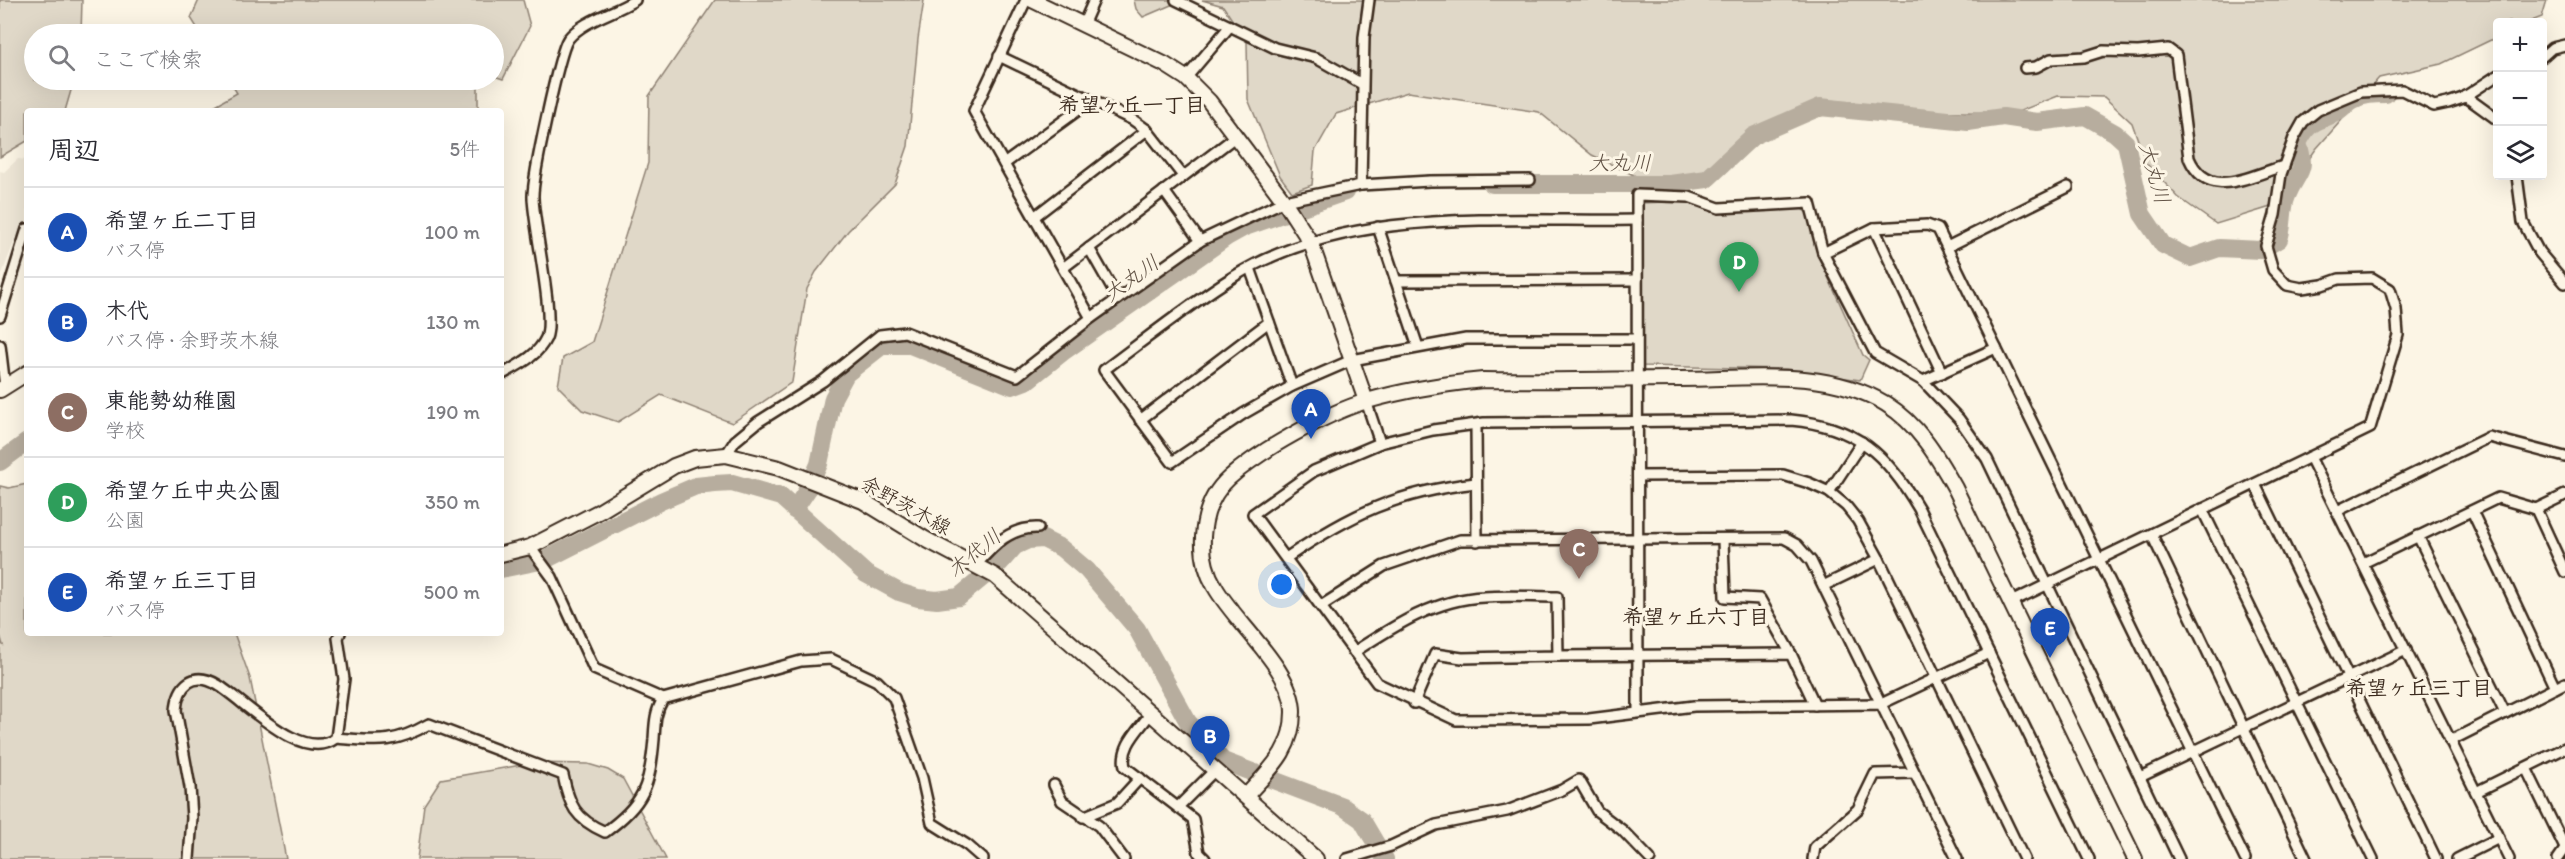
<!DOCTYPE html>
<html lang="ja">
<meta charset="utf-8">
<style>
:root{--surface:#fff;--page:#f7f7f7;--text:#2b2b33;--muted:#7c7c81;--line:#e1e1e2;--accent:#d93025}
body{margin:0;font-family:Itim,"Klee One",sans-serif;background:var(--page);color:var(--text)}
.controls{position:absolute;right:18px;top:18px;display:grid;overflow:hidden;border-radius:6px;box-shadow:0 6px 24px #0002}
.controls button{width:54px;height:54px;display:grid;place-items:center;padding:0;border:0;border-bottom:2px solid var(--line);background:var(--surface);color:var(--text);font:30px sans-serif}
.you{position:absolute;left:1282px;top:585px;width:21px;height:21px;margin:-15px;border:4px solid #fff;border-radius:50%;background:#1a73e8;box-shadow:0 0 0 9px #1a73e833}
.badge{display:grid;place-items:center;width:39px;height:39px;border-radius:50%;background:var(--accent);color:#fff;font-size:20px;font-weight:700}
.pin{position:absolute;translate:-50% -50px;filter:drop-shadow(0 2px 3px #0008)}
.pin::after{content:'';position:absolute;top:32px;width:21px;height:18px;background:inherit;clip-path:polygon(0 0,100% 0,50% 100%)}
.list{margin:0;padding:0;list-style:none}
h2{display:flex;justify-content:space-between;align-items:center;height:78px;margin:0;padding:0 24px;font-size:26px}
h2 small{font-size:20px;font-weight:400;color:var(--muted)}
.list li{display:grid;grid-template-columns:39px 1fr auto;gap:18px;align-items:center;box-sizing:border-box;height:90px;padding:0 24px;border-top:2px solid var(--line)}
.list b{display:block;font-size:22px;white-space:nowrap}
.list p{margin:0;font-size:20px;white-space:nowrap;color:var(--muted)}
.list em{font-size:20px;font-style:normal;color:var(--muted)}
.icon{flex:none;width:33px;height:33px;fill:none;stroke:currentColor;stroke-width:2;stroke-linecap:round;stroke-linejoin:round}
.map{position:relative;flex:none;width:2565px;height:859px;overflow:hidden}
.search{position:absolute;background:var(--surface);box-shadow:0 6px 24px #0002;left:24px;top:24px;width:480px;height:66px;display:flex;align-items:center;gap:15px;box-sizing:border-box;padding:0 21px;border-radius:33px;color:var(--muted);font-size:22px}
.panel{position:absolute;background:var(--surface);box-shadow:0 6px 24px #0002;left:24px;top:108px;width:480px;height:528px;border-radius:6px}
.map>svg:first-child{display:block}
.built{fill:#eee6d6}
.green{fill:#e0d8c8;stroke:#8e8173;stroke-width:1.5}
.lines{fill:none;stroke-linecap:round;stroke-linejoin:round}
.river{stroke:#b7ad9e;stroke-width:18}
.street-casing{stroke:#3b2a1e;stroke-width:14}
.secondary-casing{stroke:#3b2a1e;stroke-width:18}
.street{stroke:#fcf5e5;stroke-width:9}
.secondary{stroke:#fcf5e5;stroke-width:14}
.labels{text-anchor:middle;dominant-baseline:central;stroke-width:6;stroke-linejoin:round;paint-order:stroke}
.street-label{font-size:20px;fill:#3b2a1e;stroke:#fcf5e5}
.neighbourhood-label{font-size:21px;font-weight:bold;fill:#3b2a1e;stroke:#fcf5e5}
.water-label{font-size:21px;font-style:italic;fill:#605144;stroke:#fcf5e5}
</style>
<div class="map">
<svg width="2565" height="859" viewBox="0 0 2565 859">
<rect width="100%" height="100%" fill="#fcf5e5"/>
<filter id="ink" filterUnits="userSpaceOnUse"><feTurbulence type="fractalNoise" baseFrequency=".0167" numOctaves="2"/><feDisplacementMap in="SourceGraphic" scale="12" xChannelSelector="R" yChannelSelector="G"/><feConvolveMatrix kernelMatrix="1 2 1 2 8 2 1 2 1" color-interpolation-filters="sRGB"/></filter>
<g filter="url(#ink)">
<path class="built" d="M18 159 27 160V240L16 237 0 279V171L4 172Z"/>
<g class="green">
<path d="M0 0H82L81 34H34V80H74L65 111H27V141L0 157Z"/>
<path d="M199 0H523L530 26 503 79 494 76V34H201L191 18Z"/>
<path d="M715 0H924L918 39 908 146 895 184 848 231 816 272 807 289 792 382 732 423 661 395 618 422 582 410 558 386 563 358 592 342 648 163 649 96Z"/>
<path d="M1134 0H1183L1143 17 1136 9Z"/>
<path d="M1202 0H2547L2542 17 2529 22H2498L2497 37 2441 64 2379 78 2316 149 2277 205 2216 224 2178 197 2146 163 2132 123 2104 97 2058 96 2015 113 1903 111 1833 113 1787 124 1675 195 1592 155 1539 112 1408 92 1336 114 1315 151 1312 185 1292 192 1280 176 1248 99 1247 42 1223 6Z"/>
<path d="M229 80H478V111H205L237 93Z"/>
<path d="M1688 201 1713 212 1802 209 1807 213 1816 250 1863 355 1869 360 1860 380 1786 369 1643 366 1640 203Z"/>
<path d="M27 484V633H234L250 678 286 859H0V643L3 645 0 635V486L9 488Z"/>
<path d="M533 763 588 764 608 770 623 779 666 859H417L424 805 441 779Z"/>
</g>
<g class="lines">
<g class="river">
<path d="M1492 184H1670L1707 179 1753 136 1820 107 1968 122 2003 117 2037 122 2085 116 2115 133 2126 143 2142 214 2163 245 2190 258 2219 248 2261 250 2279 239C2284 226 2281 209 2287 196 2297 171 2308 173 2298 143 2310 119 2316 123 2338 112 2344 109 2347 103 2353 100 2363 94 2375 94 2386 94"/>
<path d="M0 462 27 442"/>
<path d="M794 510 808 489 819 464 833 398 846 374 883 345H910L1012 386 1028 380 1063 352 1227 237 1245 227 1345 192"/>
<path d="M501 569 545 560 661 501 696 486 715 484 732 483 781 497 866 574 899 592 918 598 937 600 959 597 1000 563 1015 546 1028 540 1043 539 1061 548 1087 570 1137 629 1188 722 1223 761 1342 806 1362 820 1385 859"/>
</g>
<defs>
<g id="street">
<path d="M1026 0 974 111 1091 318"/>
<path d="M1176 0 1275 48 1316 58 1362 84"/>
<path d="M1083 25 1094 0"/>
<path d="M999 56 1133 120 1147 130 1183 176"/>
<path d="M2542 57 2552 48 2565 45"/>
<path d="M2025 68 2036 67 2051 59 2084 57 2103 51 2138 52 2168 49 2176 55 2189 158C2208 202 2250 175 2284 166"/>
<path d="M1186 78 1230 26"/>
<path d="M2465 96 2498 120"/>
<path d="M1004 164 1092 100"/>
<path d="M2517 176 2523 222 2539 252 2565 283"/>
<path d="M1361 185 1364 37 1369 0"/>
<path d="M1164 191 1200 241"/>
<path d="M1034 217 1147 130"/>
<path d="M1637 220C1507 222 1347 205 1233 277 1188 305 1146 339 1104 370L1172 462 1243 414 1292 386 1352 360 1466 339H1637"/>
<path d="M1378 227 1418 347"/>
<path d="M1874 228 1942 373"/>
<path d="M1947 247 2068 187"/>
<path d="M1089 248 1118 299"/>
<path d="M1823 253 1875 353 1923 381 1959 419 1987 459 2179 859"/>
<path d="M1063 268 1235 137"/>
<path d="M1250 268 1292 386"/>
<path d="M1396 281 1637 280"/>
<path d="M0 316 27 229"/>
<path d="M0 345 5 387"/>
<path d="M501 375C518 365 537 357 546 338 555 317 534 228 533 198 532 180 559 52 568 39 583 20 615 13 635 0"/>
<path d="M1923 381 1996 348"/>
<path d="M1366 401 1380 443"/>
<path d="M1140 420 1269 322"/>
<path d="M1476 425 1477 541"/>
<path d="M726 455 735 441 758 422 823 381 880 335 905 332 1017 376 1091 318 1200 241 1284 201 1361 185 1430 181 1530 180"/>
<path d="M2310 457 2509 859"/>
<path d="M1638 476 1783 475 1809 483 1829 492 1846 506 1858 521 1879 559 2024 859"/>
<path d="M2255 484 2436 859"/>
<path d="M1829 492 1862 442"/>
<path d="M2202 509 2373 859"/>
<path d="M2536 509 2565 572"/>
<path d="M2337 511 2489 437 2565 457"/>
<path d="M2472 511 2555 688"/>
<path d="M2152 535 2306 859"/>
<path d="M2418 536 2505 713"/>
<path d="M1723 540 1725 597 1760 599 1791 654"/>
<path d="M530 547 552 577 594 669 663 699 801 661 831 659 877 681 894 698 922 778 932 823 967 845 983 859"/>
<path d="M1286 558C1351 514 1397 492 1476 483"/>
<path d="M2363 563 2498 498 2536 509 2565 495"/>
<path d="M977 564C994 545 1010 527 1038 528"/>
<path d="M1825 585 1879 559"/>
<path d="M2011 602 2370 428 2398 335 2396 309 2390 289 2372 278 2339 279 2322 285 2302 288 2287 285 2273 270 2266 246 2275 215 2281 174 2294 138 2303 122 2318 110 2361 92 2402 90 2434 106 2448 103 2463 98 2498 75"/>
<path d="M1321 606 1384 566 1460 540 1784 538 1797 545 1811 561 1881 704 1989 653"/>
<path d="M340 633 338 638 344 679 336 738C377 741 392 745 429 724L563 775C569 805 575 819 605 832 644 804 650 786 654 739 655 723 655 712 663 699"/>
<path d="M1354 652C1394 626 1435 599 1484 597 1508 595 1533 597 1557 597L1558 656 1462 658 1435 654 1414 703"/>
<path d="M1558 656 1791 654 1815 705"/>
<path d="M1638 711 1637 195 1689 197 1719 208 1810 203 1823 253 1874 228 1927 225 1938 229 2245 859"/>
<path d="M1150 714C1139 730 1120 746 1125 767L1193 819 1199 853 1205 859"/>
<path d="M2450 741 2565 683"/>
<path d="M2526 768 2565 848"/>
<path d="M2140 777 2406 650"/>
<path d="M1054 785 1062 801 1099 826 1124 859"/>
<path d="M2476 792 2565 748"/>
<path d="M1178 807 1215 770"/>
<path d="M1083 817 1117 803 1140 778"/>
<path d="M189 859 192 818 190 787 176 710C178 685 193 670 218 685 246 702 302 764 336 738"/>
<path d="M1347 859 1391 846 1436 825 1507 811 1562 790 1579 780 1597 811 1622 830 1650 859"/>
<path d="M1813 859 1815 847 1858 809 1875 774 1915 773"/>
<path d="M1957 859 1881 704 1694 706 1589 719 1456 720 1377 683 1253 514 1314 471 1380 443 1433 430 1484 423 1791 420C1856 426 1887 454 1919 509L2089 859"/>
<path d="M2457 859 2499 838"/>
<path d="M2558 859 2565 849"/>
</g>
<g id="secondary">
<path d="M1032 0 1164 64 1186 78 1209 101 1284 201 1311 243 1366 401"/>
<path d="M0 390 27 373"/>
<path d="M501 554 530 547 600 511 674 466 695 458 726 455 779 468 863 501 925 539 995 576 1316 859"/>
<path d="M1246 796C1270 769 1293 750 1293 712 1293 669 1235 623 1215 587 1195 554 1200 504 1229 478 1260 450 1327 413 1367 401 1405 390 1444 384 1483 380 1549 381 1614 379 1680 379 1747 379 1826 367 1886 404 1918 424 1937 456 1955 488L2135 859"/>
</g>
</defs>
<use href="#street" class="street-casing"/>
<use href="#secondary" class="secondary-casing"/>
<use href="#street" class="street"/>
<use href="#secondary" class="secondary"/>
</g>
</g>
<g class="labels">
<g class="street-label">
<text transform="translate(906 505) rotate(29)">余野茨木線</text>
</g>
<g class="neighbourhood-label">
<text x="1132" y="104">希望ヶ丘一丁目</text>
<text x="1696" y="616">希望ヶ丘六丁目</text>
<text x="2419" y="687">希望ヶ丘三丁目</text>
</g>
<g class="water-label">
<text x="1620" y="162">大丸川</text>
<text transform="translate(2155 173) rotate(74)">大丸川</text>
<text transform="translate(1131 278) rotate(-36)">大丸川</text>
<text transform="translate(974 553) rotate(-40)">木代川</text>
</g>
</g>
</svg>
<div class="controls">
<button>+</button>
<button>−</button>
<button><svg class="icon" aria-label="layers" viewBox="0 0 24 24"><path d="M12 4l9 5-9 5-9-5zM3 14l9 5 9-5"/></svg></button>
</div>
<div class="you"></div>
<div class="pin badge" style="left:1311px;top:439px;background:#1a4fb4">A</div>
<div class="pin badge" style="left:1210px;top:766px;background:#1a4fb4">B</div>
<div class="pin badge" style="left:1579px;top:579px;background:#8d6e63">C</div>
<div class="pin badge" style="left:1739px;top:292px;background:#2e9e5b">D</div>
<div class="pin badge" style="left:2050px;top:658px;background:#1a4fb4">E</div>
<div class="search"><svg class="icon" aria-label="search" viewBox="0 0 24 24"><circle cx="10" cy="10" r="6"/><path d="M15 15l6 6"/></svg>ここで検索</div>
<section class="panel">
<h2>周辺<small>5件</small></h2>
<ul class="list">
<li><span class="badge" style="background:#1a4fb4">A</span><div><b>希望ヶ丘二丁目</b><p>バス停</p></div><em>100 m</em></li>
<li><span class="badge" style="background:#1a4fb4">B</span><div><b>木代</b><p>バス停 · 余野茨木線</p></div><em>130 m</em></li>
<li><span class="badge" style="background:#8d6e63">C</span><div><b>東能勢幼稚園</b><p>学校</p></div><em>190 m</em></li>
<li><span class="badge" style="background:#2e9e5b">D</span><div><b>希望ケ丘中央公園</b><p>公園</p></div><em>350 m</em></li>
<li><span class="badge" style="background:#1a4fb4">E</span><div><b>希望ヶ丘三丁目</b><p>バス停</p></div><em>500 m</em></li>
</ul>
</section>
</div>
